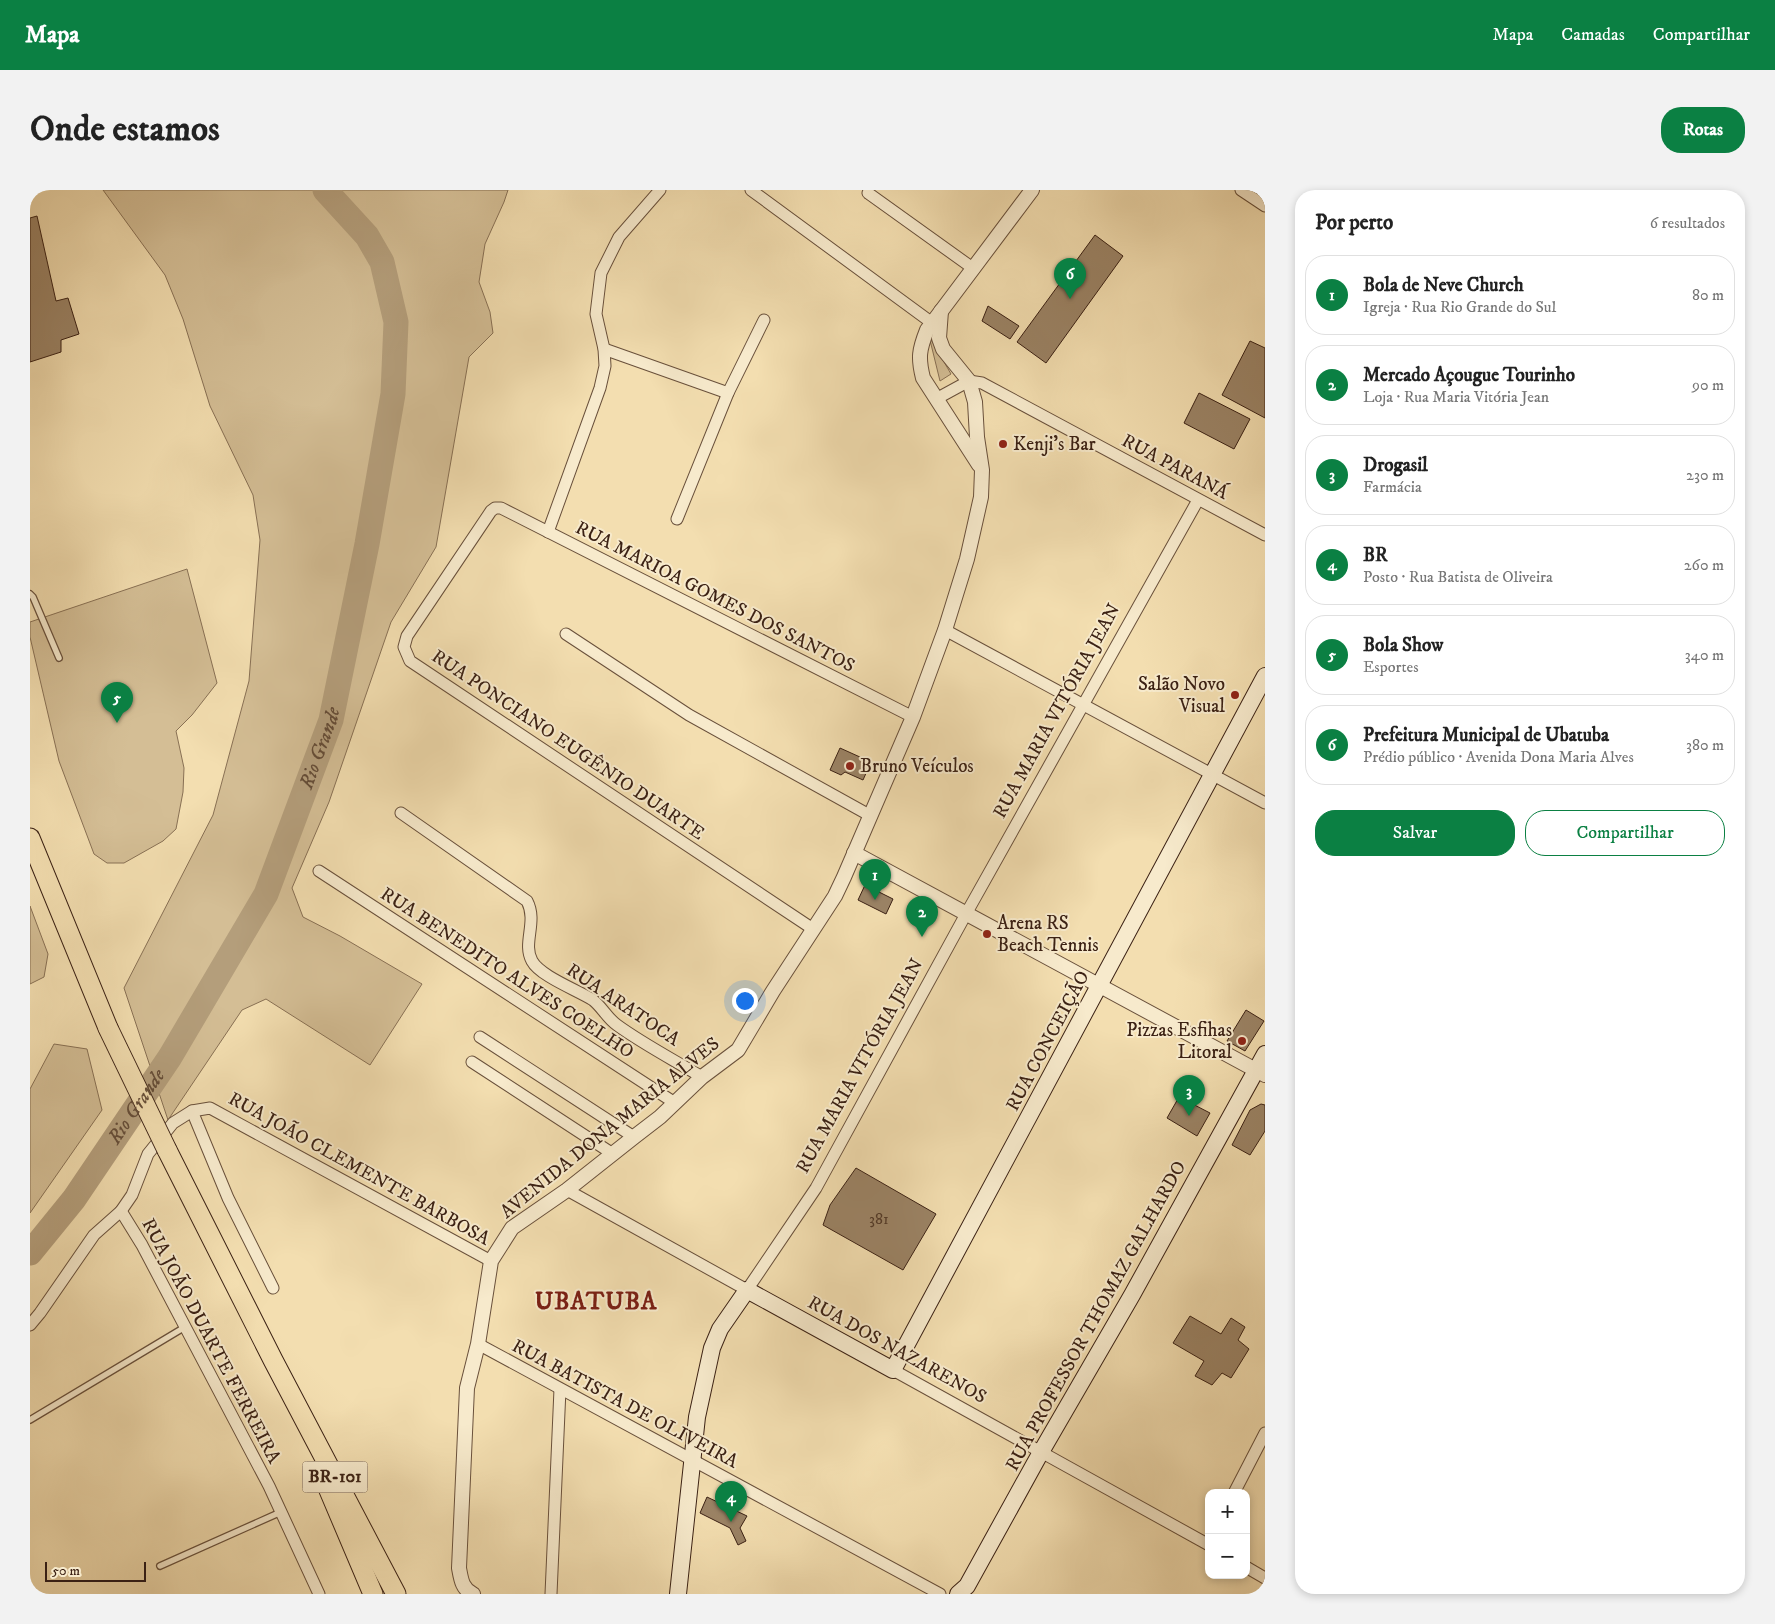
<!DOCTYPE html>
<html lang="pt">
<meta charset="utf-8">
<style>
:root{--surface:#fff;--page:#f2f2f2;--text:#222;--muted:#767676;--line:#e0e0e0;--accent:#0b8043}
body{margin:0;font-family:"IM FELL DW Pica",serif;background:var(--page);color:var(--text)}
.controls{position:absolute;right:15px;bottom:15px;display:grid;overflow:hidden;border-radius:10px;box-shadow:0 2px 8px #0003}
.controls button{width:45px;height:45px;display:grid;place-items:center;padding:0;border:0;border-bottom:1px solid var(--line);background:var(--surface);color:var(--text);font:25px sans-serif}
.scale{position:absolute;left:15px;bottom:12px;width:101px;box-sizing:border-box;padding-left:5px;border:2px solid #3b2114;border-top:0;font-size:14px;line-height:18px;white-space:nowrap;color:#3b2114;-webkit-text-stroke:4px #f7eacc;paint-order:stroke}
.you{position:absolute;left:714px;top:810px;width:18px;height:18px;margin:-12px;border:4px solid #fff;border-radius:50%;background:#1a73e8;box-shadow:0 0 0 8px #1a73e833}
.badge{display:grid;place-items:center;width:32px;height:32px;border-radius:50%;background:var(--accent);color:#fff;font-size:16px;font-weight:700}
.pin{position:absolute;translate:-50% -41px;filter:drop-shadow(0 1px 2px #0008)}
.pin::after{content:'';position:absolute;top:26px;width:18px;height:15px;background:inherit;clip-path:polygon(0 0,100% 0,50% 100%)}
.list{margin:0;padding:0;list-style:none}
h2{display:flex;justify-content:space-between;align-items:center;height:65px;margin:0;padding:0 20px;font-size:21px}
h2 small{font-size:16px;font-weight:400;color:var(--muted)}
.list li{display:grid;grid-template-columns:32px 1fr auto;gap:15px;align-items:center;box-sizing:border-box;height:80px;margin:0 10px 10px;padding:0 10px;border:1px solid var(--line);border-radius:20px}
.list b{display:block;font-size:19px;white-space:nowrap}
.list p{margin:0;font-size:16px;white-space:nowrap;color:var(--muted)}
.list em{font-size:16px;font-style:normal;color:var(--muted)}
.actions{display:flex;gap:10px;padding:15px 20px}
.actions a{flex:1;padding:11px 0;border:1px solid var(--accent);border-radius:20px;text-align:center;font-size:18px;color:var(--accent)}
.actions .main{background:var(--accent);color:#fff}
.map{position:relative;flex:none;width:1235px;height:1404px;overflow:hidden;border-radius:20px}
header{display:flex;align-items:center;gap:30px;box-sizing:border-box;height:70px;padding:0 25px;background:var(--accent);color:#fff}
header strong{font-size:24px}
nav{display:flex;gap:28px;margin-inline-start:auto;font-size:18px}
.intro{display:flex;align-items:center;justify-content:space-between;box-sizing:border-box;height:120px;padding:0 30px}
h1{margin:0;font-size:35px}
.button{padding:12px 22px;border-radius:20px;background:var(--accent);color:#fff;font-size:18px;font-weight:700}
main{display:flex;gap:30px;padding:0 30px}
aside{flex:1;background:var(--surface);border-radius:20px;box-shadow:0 2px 8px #0003}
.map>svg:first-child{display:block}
.green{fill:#d4be95;stroke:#887054}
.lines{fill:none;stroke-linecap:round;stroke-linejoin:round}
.river{stroke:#b49e7b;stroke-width:25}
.building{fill:#9b8365;stroke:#3b2114}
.service-casing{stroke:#69503b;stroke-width:8}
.minor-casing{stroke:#69503b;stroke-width:13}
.tertiary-casing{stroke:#69503b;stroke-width:16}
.secondary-casing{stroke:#3b2114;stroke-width:18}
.trunk-casing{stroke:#3b2114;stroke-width:21}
.service{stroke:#f7eacc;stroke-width:5.5}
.minor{stroke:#f7eacc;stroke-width:11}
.tertiary{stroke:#f7eacc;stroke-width:14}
.secondary{stroke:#f7eacc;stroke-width:16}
.trunk{stroke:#f3deb0;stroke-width:19}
.trunk-bridge-casing{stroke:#3b2114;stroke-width:21;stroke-linecap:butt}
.trunk-bridge{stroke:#f3deb0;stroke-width:19}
.poi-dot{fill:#8f2418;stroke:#f7eacc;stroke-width:2}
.labels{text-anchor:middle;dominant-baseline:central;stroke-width:4;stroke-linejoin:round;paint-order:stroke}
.number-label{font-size:16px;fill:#533a28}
.shield{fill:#f7eacc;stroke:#735d4b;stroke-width:1}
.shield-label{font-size:18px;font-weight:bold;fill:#3b2114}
.poi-label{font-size:19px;fill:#3b2114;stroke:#f7eacc;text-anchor:start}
.street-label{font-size:19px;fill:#3b2114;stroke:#f7eacc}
.water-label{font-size:20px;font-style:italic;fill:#654d38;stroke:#f7eacc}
.district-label{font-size:24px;font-weight:bold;letter-spacing:1px;fill:#7a1f14;stroke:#f7eacc}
</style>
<header>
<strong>Mapa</strong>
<nav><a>Mapa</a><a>Camadas</a><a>Compartilhar</a></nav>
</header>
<div class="intro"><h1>Onde estamos</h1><a class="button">Rotas</a></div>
<main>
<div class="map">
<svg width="1235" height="1404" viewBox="0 0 1235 1404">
<rect width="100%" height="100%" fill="#f3deb0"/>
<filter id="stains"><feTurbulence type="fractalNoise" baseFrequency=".004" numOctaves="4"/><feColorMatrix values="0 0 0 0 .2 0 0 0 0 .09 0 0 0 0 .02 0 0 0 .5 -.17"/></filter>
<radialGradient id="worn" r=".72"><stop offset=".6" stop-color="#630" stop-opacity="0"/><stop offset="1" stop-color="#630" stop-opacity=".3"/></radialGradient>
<g class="green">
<path d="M73 0H478L474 12 455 54 449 92 460 122 463 143 439 167 406 357 361 432 299 612 262 698 273 727 310 746 392 794 340 875 236 809 212 820 138 930 94 798 183 625 219 491 230 350 223 305 180 216 153 129 135 85Z"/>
<path d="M899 146 921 184 910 191Z"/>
<path d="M157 379 187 493 162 525 146 541 154 578 153 602 146 639 133 651 94 673H77L64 664 29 571 0 447V432Z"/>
<path d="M0 716 18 764 14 787 0 794Z"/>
<path d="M24 854 57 859 72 920 0 1023V899Z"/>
</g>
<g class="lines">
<path class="river" id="s1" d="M0 1063 44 1009 140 867 236 704 301 530 337 354 363 204 366 132 352 72 337 46 295 0"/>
</g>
<g class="building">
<path d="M7 26 26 111 38 108 49 144 31 150V162L0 172V28Z"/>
<path d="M1065 45 1093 66 1016 173 987 152Z"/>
<path d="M958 116 989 136 980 149 952 131Z"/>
<path d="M1220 151 1235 158V228L1192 205Z"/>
<path d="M1169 203 1220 229 1204 259 1154 233Z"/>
<path d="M810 558 841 572 833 590 815 582 811 585 800 580Z"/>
<path d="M835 695 863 709 856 724 828 710Z"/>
<path d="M1216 820 1234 831 1215 861 1197 851Z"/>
<path d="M1149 907 1180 923 1167 946 1137 928Z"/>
<path d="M1231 914 1235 915V941L1220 965 1202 955 1220 920Z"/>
<path d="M826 978 906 1024 873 1080 793 1035 800 1015Z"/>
<path d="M1160 1126 1191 1144 1201 1128 1215 1137 1208 1150 1219 1159 1201 1188 1192 1183 1182 1195 1165 1186 1174 1171 1143 1153Z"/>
<path d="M677 1307 717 1326 710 1338 716 1351 708 1355 700 1338 670 1323Z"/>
</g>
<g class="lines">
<defs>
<g id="service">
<path d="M0 404 3 407 29 468"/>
<path d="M0 1230 155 1137"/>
<path d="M130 1376 251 1322"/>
</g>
<g id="minor">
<path d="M721 0 909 138"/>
<path d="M1211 0 1235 16"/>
<path d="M838 3 944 79"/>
<path d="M574 159 698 203"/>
<path d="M906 209 939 191 952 193 1235 345"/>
<path d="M647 329 698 203 734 130"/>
<path d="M518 342 570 198 575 176 574 159 566 124 571 83 589 47 630 0"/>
<path d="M915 440 1235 613"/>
<path d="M536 444 659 525 841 626"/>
<path d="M371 623 497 711C508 732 492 753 502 771 510 786 547 800 563 810 572 817 577 828 587 835 613 854 644 870 672 887"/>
<path d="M289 681 645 913"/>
<path d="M783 739 380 471 374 457 377 446 461 321 465 318H471L883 527"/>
<path d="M450 847 604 947"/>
<path d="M442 872 583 964"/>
<path d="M162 921 198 1008 243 1098"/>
<path d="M537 1000 717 1100 786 998 936 724 1168 310"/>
<path d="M91 1021 102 1005 118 964 143 933 162 921 180 918 461 1071"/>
<path d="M0 1135 10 1123 64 1045 91 1021 112 1055 239 1296 289 1404"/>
<path d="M448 1154 910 1404"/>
<path d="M863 1180 1179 1355"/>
<path d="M1204 1303 1235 1243"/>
<path d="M1216 1377 1235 1388"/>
<path d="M521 1404 530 1199"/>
</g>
<g id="tertiary">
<path d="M949 275 893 188C888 168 889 160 897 140L1002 0"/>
<path d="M824 663 1235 885"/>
<path d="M443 1404C432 1399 431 1389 429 1378L437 1198 448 1154 461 1071 482 1038 537 1000 604 947 630 927 672 887 708 860 743 801 805 706 814 687 883 527 915 440 937 369 951 307 952 280 947 247 945 212 939 191 913 159 909 148 911 121"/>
</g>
<g id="secondary">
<path d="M648 1404 667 1227 682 1158 690 1139 717 1100 863 1180 1235 486"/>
<path d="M928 1404 937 1396 1011 1262 1102 1105 1235 864"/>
</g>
<g id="trunk">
<path d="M0 648 78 838"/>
<path d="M137 960 243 1170 366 1404"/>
<path d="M298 1298 343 1404"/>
</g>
</defs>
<use href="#service" class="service-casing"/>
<use href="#minor" class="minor-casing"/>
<use href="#tertiary" class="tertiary-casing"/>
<use href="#secondary" class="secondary-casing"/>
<use href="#trunk" class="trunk-casing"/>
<use href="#service" class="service"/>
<use href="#minor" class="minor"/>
<use href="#tertiary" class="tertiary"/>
<use href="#secondary" class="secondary"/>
<use href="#trunk" class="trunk"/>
<defs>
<path id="trunk-bridge" d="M78 838 137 960"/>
</defs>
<use href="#trunk-bridge" class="trunk-bridge-casing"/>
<use href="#trunk-bridge" class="trunk-bridge"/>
</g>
<g class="poi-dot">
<circle cx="973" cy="254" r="5"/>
<circle cx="1205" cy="505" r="5"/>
<circle cx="820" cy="576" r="5"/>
<circle cx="957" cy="744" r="5"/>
<circle cx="1212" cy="851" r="5"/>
</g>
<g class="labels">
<g class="number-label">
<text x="849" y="1029">381</text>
</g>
<rect class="shield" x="272.5" y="1271.5" width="65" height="31" rx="4"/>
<g class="shield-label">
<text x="305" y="1287">BR-101</text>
</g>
<g class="poi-label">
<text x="983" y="254">Kenji's Bar</text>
<text x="1195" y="494" text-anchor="end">Salão Novo<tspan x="1195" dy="22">Visual</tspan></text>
<text x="830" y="576">Bruno Veículos</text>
<text x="967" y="733">Arena RS<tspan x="967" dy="22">Beach Tennis</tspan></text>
<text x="1202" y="840" text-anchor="end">Pizzas Esfihas<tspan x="1202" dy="22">Litoral</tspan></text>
</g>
<g class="street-label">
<text transform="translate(1145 277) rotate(28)">RUA PARANÁ</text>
<text transform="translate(685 407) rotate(27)">RUA MARIOA GOMES DOS SANTOS</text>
<text transform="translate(1027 521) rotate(-61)">RUA MARIA VITÓRIA JEAN</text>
<text transform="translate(538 555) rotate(34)">RUA PONCIANO EUGÊNIO DUARTE</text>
<text transform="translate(477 783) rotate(33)">RUA BENEDITO ALVES COELHO</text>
<text transform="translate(593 815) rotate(34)">RUA ARATOCA</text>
<text transform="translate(1018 851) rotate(-62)">RUA CONCEIÇÃO</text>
<text transform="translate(830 876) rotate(-61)">RUA MARIA VITÓRIA JEAN</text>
<text transform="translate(580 938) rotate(-39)">AVENIDA DONA MARIA ALVES</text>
<text transform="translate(329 979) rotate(29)">RUA JOÃO CLEMENTE BARBOSA</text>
<text transform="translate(1066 1126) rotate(-61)">RUA PROFESSOR THOMAZ GALHARDO</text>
<text transform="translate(181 1151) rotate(62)">RUA JOÃO DUARTE FERREIRA</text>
<text transform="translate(867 1160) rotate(29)">RUA DOS NAZARENOS</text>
<text transform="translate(595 1214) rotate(28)">RUA BATISTA DE OLIVEIRA</text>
</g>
<g class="water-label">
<text stroke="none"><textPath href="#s1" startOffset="586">Rio Grande</textPath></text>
<text stroke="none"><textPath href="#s1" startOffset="181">Rio Grande</textPath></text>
</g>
<g class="district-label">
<text x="566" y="1112">UBATUBA</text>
</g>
</g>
<rect width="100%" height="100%" filter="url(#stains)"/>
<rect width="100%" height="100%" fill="url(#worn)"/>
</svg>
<div class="controls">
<button>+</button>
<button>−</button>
</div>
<div class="scale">50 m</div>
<div class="you"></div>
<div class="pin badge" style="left:845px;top:710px">1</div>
<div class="pin badge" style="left:892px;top:747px">2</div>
<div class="pin badge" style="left:1159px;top:926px">3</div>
<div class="pin badge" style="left:701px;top:1332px">4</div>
<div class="pin badge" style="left:87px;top:533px">5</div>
<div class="pin badge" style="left:1040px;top:109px">6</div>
</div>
<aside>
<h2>Por perto<small>6 resultados</small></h2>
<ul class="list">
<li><span class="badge">1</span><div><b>Bola de Neve Church</b><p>Igreja · Rua Rio Grande do Sul</p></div><em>80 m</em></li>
<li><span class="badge">2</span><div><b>Mercado Açougue Tourinho</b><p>Loja · Rua Maria Vitória Jean</p></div><em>90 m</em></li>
<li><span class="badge">3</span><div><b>Drogasil</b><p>Farmácia</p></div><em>230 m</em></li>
<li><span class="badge">4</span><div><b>BR</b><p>Posto · Rua Batista de Oliveira</p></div><em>260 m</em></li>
<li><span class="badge">5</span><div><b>Bola Show</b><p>Esportes</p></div><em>340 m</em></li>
<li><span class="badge">6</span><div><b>Prefeitura Municipal de Ubatuba</b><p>Prédio público · Avenida Dona Maria Alves</p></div><em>380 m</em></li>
</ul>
<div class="actions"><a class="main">Salvar</a><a>Compartilhar</a></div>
</aside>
</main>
